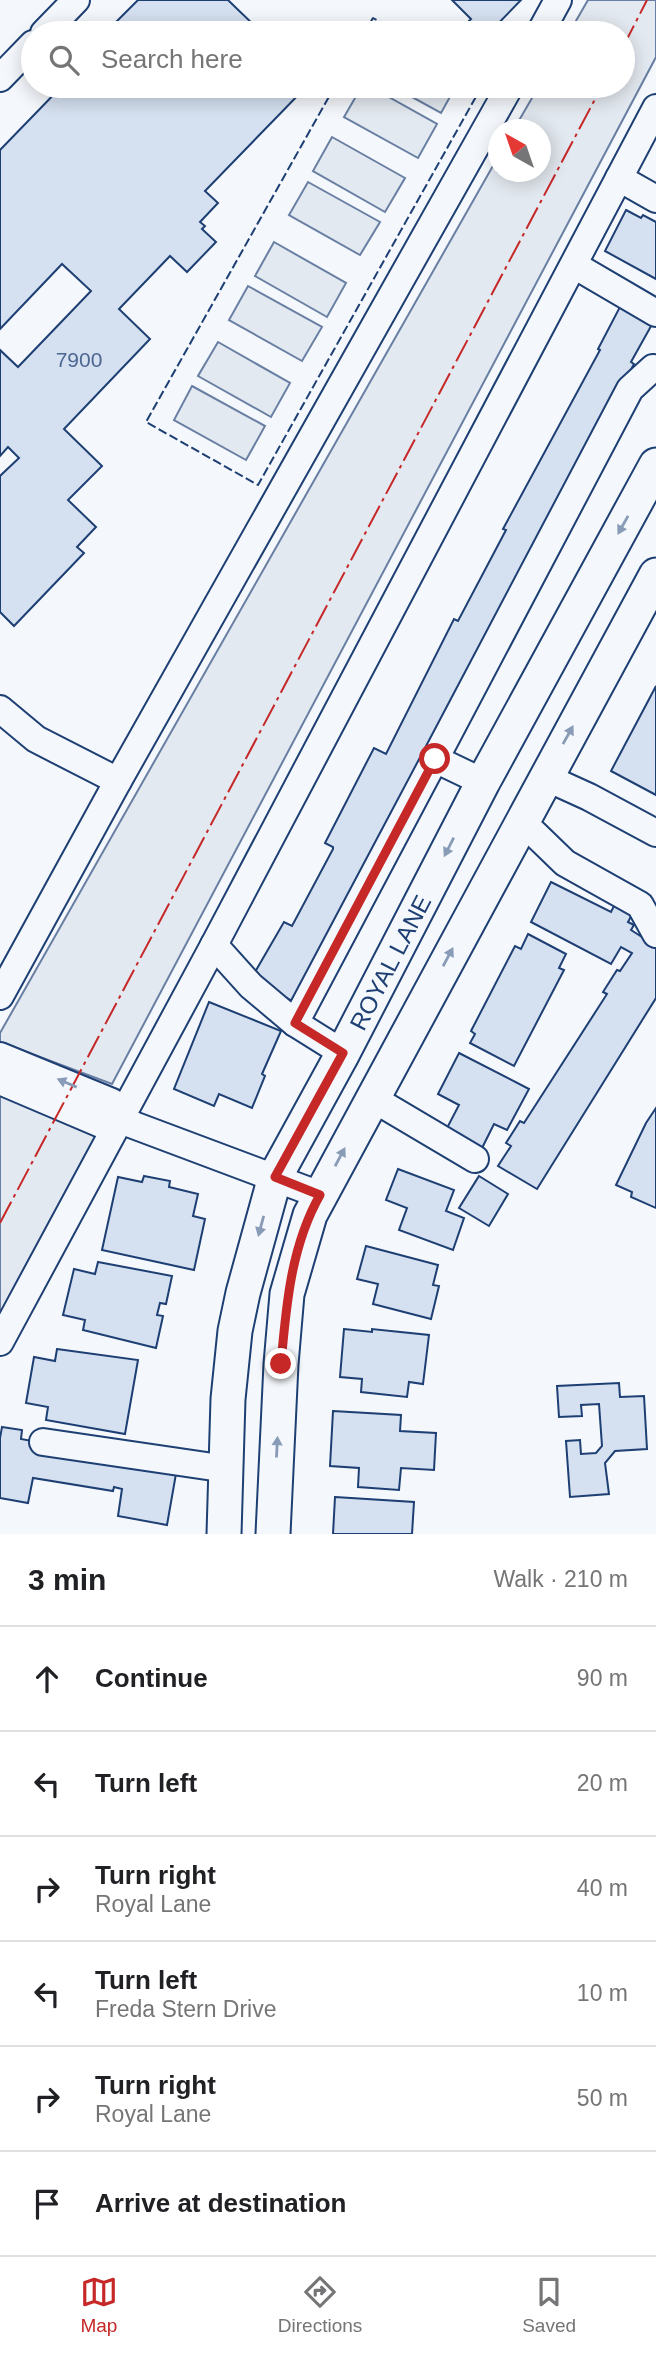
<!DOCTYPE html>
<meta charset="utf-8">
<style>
:root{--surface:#fff;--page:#f2f2f2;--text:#202124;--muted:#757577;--line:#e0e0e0;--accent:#c62828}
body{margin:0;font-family:Helvetica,sans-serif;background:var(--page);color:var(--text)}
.compass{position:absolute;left:488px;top:119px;width:63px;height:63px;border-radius:50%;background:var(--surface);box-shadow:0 4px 18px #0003;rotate:320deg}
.stop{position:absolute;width:21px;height:21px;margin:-16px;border:5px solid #c62828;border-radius:50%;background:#fff}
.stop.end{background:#c62828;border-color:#fff;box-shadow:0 2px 7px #0008}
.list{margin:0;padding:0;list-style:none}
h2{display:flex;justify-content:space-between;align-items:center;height:91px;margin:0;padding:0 28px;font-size:30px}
h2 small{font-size:23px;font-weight:400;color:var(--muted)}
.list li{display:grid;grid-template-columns:46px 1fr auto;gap:21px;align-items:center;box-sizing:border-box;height:105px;padding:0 28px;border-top:2px solid var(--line)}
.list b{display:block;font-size:26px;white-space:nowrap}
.list p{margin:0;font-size:23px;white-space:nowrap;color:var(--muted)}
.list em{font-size:23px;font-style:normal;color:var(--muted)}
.icon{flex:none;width:38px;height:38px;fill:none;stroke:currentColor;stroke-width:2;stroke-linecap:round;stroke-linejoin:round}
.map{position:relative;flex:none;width:656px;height:1534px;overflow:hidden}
.search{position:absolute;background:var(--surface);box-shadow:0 4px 18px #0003;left:21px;right:21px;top:21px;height:77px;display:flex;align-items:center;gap:18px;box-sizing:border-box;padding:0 24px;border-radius:38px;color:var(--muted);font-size:26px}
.sheet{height:721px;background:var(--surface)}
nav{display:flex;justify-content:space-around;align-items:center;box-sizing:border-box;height:98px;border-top:2px solid var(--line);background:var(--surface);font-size:19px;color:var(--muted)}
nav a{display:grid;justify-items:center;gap:4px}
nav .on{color:var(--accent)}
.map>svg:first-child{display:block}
.green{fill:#e3e9f0;stroke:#687fa3;stroke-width:2}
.building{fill:#d5e0f0;stroke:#1d3f73;stroke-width:2}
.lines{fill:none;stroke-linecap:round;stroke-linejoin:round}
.minor-casing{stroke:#1d3f73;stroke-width:30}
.major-casing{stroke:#1d3f73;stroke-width:37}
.minor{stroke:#f4f7fb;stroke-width:26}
.major{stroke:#f4f7fb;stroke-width:33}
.fence{stroke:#1d3f73;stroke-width:2;stroke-dasharray:9 3.5;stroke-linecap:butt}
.power{stroke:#c62828;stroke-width:2;stroke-dasharray:24 5 3.5 5;stroke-linecap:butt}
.oneway{fill:#889bb7}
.route{stroke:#c62828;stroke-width:9}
.labels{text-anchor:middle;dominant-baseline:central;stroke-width:5;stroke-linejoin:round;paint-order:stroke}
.number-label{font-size:21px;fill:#4b6792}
.street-label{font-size:24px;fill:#1d3f73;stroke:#f4f7fb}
</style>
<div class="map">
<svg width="656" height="1534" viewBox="0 0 656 1534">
<rect width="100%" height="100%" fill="#f4f7fb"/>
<g class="green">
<path d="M588 0H656V57L112 1084 0 1042V1033L498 157V172H540V130L514 129 539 86H623V33H569Z"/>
<path d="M362 86H369L437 124 418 158 344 117Z"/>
<path d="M392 86H456L441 113Z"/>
<path d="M332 137 405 178 385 212 313 171Z"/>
<path d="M308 182 380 222 360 255 289 215Z"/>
<path d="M274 242 346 283 327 317 255 276Z"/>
<path d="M248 286 322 327 302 361 229 320Z"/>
<path d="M218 342 290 383 271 417 198 376Z"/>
<path d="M192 386 265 426 246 460 174 420Z"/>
<path d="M0 1093 106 1135 0 1331Z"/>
</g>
<g class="building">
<path d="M138 0H228L262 33H105Z"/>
<path d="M452 0H521L489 33H457L471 19Z"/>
<path d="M62 86H307L205 191 218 203 200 222 205 226 202 229 216 242 187 272 170 256 119 309 150 339 64 429 102 466 68 500 96 527 77 547 84 553 14 626 0 612V476L19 458 8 447 0 456V350L18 367 91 291 62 264 0 329V150Z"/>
<path d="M626 210 641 218 643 215 656 222V279L605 251Z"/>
<path d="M622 303 655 319 631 362 634 364 292 1001 251 979 284 922 292 926 333 849V847L325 843 374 748 386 754 454 619 458 621 506 530 503 529 600 350 598 349Z"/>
<path d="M656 686V795L611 771Z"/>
<path d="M551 882 611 912 618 898 636 907 628 922 634 925 631 930 656 946V998L537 1189 498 1166 511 1146 506 1143 520 1121 524 1123 607 994 603 992 617 970 620 971 632 953 621 947 611 964 531 922Z"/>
<path d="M528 934 566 954 559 968 564 970 514 1066 470 1043 475 1034 471 1031 515 946 521 949Z"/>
<path d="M209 1002 281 1031 262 1074 265 1076 252 1108 219 1094 214 1106 174 1089Z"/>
<path d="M459 1053 529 1089 507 1130 494 1124 482 1148 447 1128 459 1105 438 1094Z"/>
<path d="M656 1108V1208L631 1197 632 1192 616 1185 646 1123Z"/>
<path d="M398 1169 454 1190 446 1211 464 1218 453 1250 399 1230 407 1208 386 1200Z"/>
<path d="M144 1176 170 1181 169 1187 198 1194 193 1216 205 1219 194 1270 102 1250 118 1177 142 1182Z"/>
<path d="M479 1176 508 1194 489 1226 459 1208Z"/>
<path d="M366 1246 438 1265 433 1285 439 1286 431 1319 373 1304 378 1284 357 1279Z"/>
<path d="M98 1262 172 1276 166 1304 160 1303 157 1315 163 1316 156 1348 83 1330 85 1320 63 1315 74 1269 95 1274Z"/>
<path d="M344 1329 372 1332V1329L429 1335 423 1384 409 1382 407 1397 361 1392 362 1379 340 1377Z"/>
<path d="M57 1349 138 1360 125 1434 46 1420 48 1407 26 1403 34 1357 55 1361Z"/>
<path d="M619 1383 620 1397 644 1396 647 1449 615 1451 605 1463 609 1494 570 1497 566 1441 580 1440 581 1454 596 1453 602 1446 599 1404 581 1405 582 1416 559 1417 557 1386Z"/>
<path d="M333 1411 401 1415 400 1431 436 1433 434 1470 401 1468 399 1490 358 1487 359 1468 330 1466Z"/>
<path d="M2 1427 22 1430 21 1439 177 1468 167 1525 118 1516 122 1489 114 1487 113 1491 33 1478 28 1503 0 1498V1438Z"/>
<path d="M335 1497 414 1502 412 1534H333Z"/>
</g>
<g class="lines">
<defs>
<g id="minor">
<path d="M44 33 76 0"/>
<path d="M540 33 558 0"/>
<path d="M0 78 33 44"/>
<path d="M619 178 656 199"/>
<path d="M574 265 656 313"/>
<path d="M0 709 36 739 118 781"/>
<path d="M435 759 630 389 653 368"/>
<path d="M545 777 589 797 656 833"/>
<path d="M519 826 534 833 565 863 640 905 656 934"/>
<path d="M214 945 251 986 295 1023 343 1053"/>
<path d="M0 996 118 781 510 86"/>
<path d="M295 1023 435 759 483 782"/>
<path d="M0 1056 112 1102 120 1120"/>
<path d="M0 1081 101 1124 120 1120 320 1195"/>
<path d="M372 1098 475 1159"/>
<path d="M0 1342 214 945 656 108"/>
<path d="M43 1442 227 1469"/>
</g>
<g id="major">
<path id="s1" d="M224 1534 228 1399 235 1331 243 1293 275 1177 343 1053 483 782 656 465"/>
<path d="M273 1534 281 1364 287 1294 310 1215 656 575"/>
</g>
</defs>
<use href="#minor" class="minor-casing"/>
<use href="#major" class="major-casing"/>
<use href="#minor" class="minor"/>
<use href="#major" class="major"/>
<g class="fence">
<path d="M364 33 373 18 400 33"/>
<path d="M335 86 146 422 258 485 482 86"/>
</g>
<g class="power">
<path d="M623 47 647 0"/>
<path d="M0 1223 602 86"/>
</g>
</g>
<defs><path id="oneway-solid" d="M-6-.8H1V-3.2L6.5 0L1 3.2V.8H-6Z" transform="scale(1.75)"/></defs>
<g class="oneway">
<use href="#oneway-solid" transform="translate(623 525) rotate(119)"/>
<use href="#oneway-solid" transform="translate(568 735) rotate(-61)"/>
<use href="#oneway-solid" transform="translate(449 847) rotate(117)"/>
<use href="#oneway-solid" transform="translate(448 957) rotate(-62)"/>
<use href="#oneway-solid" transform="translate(67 1083) rotate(-157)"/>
<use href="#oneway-solid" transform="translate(340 1157) rotate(-62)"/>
<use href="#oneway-solid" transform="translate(261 1226) rotate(105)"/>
<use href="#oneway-solid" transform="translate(277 1447) rotate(-87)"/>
</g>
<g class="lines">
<path class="route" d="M281 1364C286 1306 291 1246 320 1195L275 1177 343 1053 295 1023 435 759"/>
</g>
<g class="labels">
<g class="number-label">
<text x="79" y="359">7900</text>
</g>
<g class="street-label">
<text stroke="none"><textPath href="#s1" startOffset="606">ROYAL LANE</textPath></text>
</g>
</g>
</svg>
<svg class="compass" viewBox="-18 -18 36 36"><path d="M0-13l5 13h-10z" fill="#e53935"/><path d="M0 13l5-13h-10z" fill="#757577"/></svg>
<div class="stop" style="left:435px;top:759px"></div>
<div class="stop end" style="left:281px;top:1364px"></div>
<div class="search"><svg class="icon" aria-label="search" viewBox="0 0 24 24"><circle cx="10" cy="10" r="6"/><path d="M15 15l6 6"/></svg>Search here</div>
</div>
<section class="sheet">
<h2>3 min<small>Walk · 210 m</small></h2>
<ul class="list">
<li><svg class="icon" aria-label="ahead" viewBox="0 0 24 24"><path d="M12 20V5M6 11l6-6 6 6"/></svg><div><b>Continue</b></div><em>90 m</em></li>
<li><svg class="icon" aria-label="left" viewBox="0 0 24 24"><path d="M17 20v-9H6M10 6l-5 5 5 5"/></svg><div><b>Turn left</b></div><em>20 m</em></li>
<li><svg class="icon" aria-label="right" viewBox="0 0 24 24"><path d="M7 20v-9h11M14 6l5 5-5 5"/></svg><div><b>Turn right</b><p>Royal Lane</p></div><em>40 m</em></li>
<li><svg class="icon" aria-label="left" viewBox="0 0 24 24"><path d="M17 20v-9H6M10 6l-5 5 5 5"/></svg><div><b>Turn left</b><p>Freda Stern Drive</p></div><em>10 m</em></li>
<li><svg class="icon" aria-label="right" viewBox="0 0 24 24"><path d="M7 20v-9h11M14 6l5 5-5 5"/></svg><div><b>Turn right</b><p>Royal Lane</p></div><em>50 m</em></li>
<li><svg class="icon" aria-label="arrive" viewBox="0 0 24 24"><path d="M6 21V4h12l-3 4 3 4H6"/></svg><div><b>Arrive at destination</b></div></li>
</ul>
</section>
<nav>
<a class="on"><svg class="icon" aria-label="map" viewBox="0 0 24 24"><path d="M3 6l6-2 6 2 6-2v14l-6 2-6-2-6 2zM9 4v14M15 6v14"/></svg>Map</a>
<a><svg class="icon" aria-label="directions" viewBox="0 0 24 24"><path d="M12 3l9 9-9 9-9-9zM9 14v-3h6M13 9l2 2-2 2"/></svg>Directions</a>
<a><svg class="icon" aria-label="saved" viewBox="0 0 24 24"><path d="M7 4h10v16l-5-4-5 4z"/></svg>Saved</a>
</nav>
